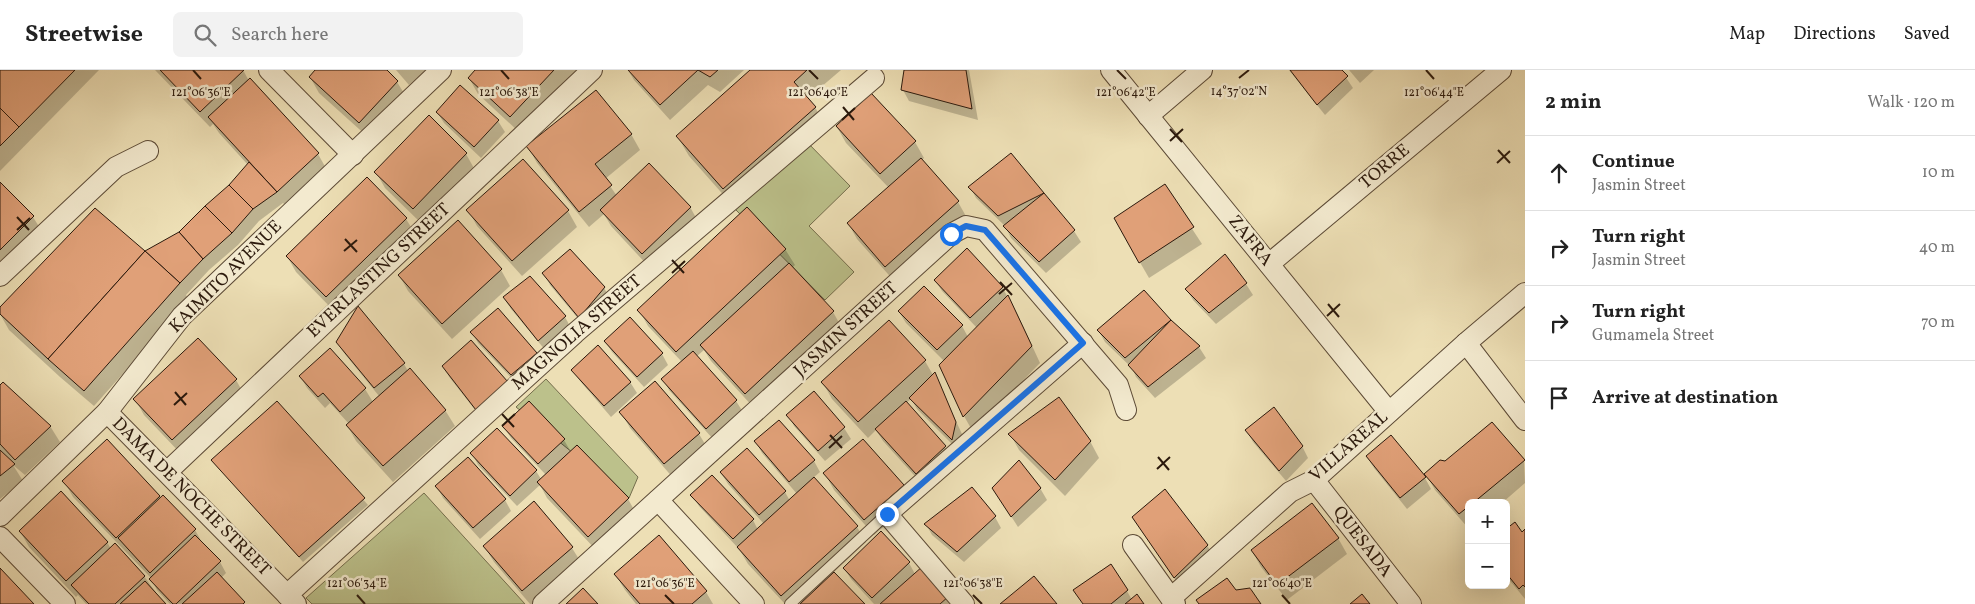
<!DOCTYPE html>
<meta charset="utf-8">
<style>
:root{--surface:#fff;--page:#f2f2f2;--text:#222;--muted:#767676;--line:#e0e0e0}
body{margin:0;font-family:Vollkorn,serif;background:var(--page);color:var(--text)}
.controls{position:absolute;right:15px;bottom:15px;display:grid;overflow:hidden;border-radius:8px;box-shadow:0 5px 20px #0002}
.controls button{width:45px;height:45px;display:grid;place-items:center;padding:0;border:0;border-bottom:1px solid var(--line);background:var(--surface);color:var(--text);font:25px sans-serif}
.stop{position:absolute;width:15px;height:15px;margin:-11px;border:4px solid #1a73e8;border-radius:50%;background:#fff}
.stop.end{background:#1a73e8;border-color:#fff;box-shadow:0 1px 5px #0008}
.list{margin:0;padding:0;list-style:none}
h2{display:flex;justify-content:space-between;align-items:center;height:65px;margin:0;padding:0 20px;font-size:21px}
h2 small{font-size:16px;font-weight:400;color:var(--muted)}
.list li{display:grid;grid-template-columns:32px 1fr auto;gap:15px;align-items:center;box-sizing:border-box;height:75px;padding:0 20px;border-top:1px solid var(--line)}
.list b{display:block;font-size:19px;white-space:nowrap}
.list p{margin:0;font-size:16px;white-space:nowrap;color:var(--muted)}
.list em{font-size:16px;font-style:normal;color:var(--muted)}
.icon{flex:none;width:28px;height:28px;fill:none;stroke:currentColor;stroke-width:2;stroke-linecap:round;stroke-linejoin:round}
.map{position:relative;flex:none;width:1525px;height:534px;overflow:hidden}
header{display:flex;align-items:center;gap:30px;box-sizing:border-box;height:70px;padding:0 25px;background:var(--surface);border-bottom:1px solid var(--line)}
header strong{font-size:24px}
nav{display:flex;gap:28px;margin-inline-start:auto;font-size:18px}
.search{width:350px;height:45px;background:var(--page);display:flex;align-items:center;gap:12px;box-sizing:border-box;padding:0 18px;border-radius:8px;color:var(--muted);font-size:19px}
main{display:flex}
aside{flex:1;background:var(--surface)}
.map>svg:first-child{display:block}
.green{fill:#bcc18b;stroke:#746d4c}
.shadow{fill:#0003}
.building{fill:#e0a078;stroke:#2b190c}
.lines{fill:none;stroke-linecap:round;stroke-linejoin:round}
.service-casing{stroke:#5c4a36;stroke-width:12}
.minor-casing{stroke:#5c4a36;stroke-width:22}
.service{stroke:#f3eacf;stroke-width:10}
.minor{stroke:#f3eacf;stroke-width:20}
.route{stroke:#1a73e8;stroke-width:6}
.ticks{fill:none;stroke:#2b190c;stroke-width:2}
.labels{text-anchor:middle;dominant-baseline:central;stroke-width:5;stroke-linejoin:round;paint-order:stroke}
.street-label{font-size:18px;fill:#2b190c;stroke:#f3eacf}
.ticks-label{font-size:12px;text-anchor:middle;fill:#2b190c;stroke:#f3eacf;stroke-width:5;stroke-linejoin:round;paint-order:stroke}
</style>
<header>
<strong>Streetwise</strong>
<div class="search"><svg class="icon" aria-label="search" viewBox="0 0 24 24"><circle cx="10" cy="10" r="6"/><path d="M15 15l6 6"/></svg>Search here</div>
<nav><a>Map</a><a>Directions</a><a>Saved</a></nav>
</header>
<main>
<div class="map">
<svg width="1525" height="534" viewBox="0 0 1525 534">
<rect width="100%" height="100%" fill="#eddfb5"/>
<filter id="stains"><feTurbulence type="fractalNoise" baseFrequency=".004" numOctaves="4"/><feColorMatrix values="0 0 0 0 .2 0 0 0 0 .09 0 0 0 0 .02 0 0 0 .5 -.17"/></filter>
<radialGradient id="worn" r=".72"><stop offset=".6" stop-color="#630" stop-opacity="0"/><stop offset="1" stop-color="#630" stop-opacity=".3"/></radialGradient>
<g class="green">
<path d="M805 70 850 116 809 156 854 202 825 230 735 139Z"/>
<path d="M546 309 638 407 629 428 516 337Z"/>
<path d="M424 423 525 534H312L306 528Z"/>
</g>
<g class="shadow">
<path d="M0 0H99L0 101Z"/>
<path d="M155 0H243L249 11 318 84 327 100 287 137 283 133 259 151 238 175 209 200 186 225 189 230 94 336 60 307 9 260 0 244V239L145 182 179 163 230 116 248 95 219 63 213 54 210 57Z"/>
<path d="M317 0H385L397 12 407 28 369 68 319 23 310 7Z"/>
<path d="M396 0H426L409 15Z"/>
<path d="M477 0H578L519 62 478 24 469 8Z"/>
<path d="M628 0H744L720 22 708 15 670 50 634 10Z"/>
<path d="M752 0H841L807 29 815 37 826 57 735 138 689 86 677 66Z"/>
<path d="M905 0H969L978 50 909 31 903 20Z"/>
<path d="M1289 0H1341L1353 18 1325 45Z"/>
<path d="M1349 0H1374L1360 13Z"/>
<path d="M437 42 498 51 505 62 481 88 444 53Z"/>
<path d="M837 57 915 72 924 88 922 90 958 132 967 148 895 212 857 169 848 153 889 118 846 73Z"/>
<path d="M631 64 640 80 605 109 617 126 690 137 699 153 651 199 611 156 604 144 589 157 537 93 528 77Z"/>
<path d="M466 84 475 100 422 154 385 118 376 102Z"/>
<path d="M1011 85 1074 161 1081 172 1046 203 1011 168 1005 156 976 128 970 117Z"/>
<path d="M523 91 568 141 577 157 522 206 477 156 468 140Z"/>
<path d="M367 109 406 149 416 165 336 243 296 202 287 186Z"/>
<path d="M0 113 33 147 43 163 0 205Z"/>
<path d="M1164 116 1202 174 1149 208 1115 149Z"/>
<path d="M458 152 501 200 510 216 452 269 408 221 399 205Z"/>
<path d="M785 179 795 195 792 198 833 242 842 258 755 339 711 291 704 280 696 287 736 331 743 342 713 369 669 320 663 309 682 292 648 256 639 240Z"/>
<path d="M544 203 604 218 611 229 586 258 550 215Z"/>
<path d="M935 210 1002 217 1017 243 1040 293 973 362 964 346 944 291 906 253 899 242 962 256 968 267 977 258 942 221Z"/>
<path d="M1246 214 1253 225 1216 254 1193 230 1186 219Z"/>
<path d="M1144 222 1170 251 1199 277 1206 288 1155 328 1136 307 1132 298 1105 272 1098 260Z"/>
<path d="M504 228 565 247 571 258 546 281 511 239Z"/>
<path d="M889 252 925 291 933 305 934 304 962 364 958 380 917 339 911 329 906 333 945 377 952 388 923 415 883 371 876 360 868 368 832 329 823 313Z"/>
<path d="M472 262 536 283 542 294 518 315 478 273Z"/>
<path d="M605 271 662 284 668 295 644 317 612 282Z"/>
<path d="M337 272 404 294 408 301 445 340 455 356 393 412 356 371 347 355 349 354 330 333 325 338 307 318 300 306 330 280 365 319 373 332 379 326 344 283Z"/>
<path d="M443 297 507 313 483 350 450 308Z"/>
<path d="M573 300 630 312 637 323 611 347 580 311Z"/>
<path d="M236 310 245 326 182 385 144 345 135 329Z"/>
<path d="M0 316 50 356 60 372 25 405 13 395 23 411 0 429Z"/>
<path d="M814 322 844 358 851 369 825 391 794 356 788 345Z"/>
<path d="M277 332 368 435 303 492 213 391Z"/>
<path d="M621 342 699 364 708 379 674 409 630 358Z"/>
<path d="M504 357 564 370 571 382 628 429 637 445 598 482 547 428 540 415 517 436 478 395 472 383 497 360 536 401 541 409 546 405 511 368Z"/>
<path d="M1247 361 1302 376 1308 388 1286 411 1253 372Z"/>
<path d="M1010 364 1090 371 1099 388 1065 426 1019 380Z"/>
<path d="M756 372 814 391 820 402 813 408 857 457 866 472 833 503 864 534H802V531L799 534H785L748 494 739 479 699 436 692 425 753 450 758 460 764 454 728 414 721 403 785 422 790 431 797 424 762 383Z"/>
<path d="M1367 387 1425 408 1431 419 1407 439 1374 398Z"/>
<path d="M1524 391 1525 413 1502 433H1469V459L1435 420 1426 404Z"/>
<path d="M825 404 903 416 912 432 874 465 834 420Z"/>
<path d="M64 411 159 426 195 460 203 474 220 492 226 503 221 508 245 534H170L157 520 151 508 73 427Z"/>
<path d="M437 417 505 430 511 441 480 469 443 428Z"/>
<path d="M1040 418 1047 430 1018 457 1000 429Z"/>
<path d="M533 433 572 478 582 494 535 534H530L494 492 484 476Z"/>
<path d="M995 447 1001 458 964 492 932 465 926 454Z"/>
<path d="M1134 447 1207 475 1216 491 1184 523Z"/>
<path d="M1525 460V529L1506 506V461L1521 463Z"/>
<path d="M20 461 107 472 111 479 144 506 164 534H86L78 525 76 527 29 477Z"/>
<path d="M1338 468 1347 484 1287 530 1261 497 1252 481Z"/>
<path d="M909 493 915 504 923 498 952 534H874L851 509 844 498Z"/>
<path d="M615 504 706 522 713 534H636L625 520Z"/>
<path d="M1127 521 1132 530 1142 534H1083Z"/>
</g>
<g class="building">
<path d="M0 0H75L19 57 0 38Z"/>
<path d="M160 0H244L200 42Z"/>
<path d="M315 0H387L398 11 359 53 309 7Z"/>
<path d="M475 0H554L510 47 468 8Z"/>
<path d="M628 0H718L710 7 698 0 660 35Z"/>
<path d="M750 0H807L794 12 816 37 723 119 676 66Z"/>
<path d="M904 0H966L972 39 901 20Z"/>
<path d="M1290 0H1342L1348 6 1317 35Z"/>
<path d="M250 8 319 83 277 122 208 47Z"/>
<path d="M460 15 499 50 474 77 436 42Z"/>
<path d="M596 20 632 64 595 94 612 115 579 142 526 76Z"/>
<path d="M871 23 916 71 880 104 836 56Z"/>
<path d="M0 38 19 57 0 76Z"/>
<path d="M429 45 467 83 413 139 374 102Z"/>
<path d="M1011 83 1044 123 998 146 968 117Z"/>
<path d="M921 88 959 131 885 197 847 153Z"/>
<path d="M523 89 569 140 512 191 466 140Z"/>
<path d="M249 92 277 122 253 139 229 115Z"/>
<path d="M649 93 691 137 642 184 600 140Z"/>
<path d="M367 107 407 148 326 227 286 186Z"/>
<path d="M0 112 34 146 0 180Z"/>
<path d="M1165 114 1194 157 1139 193 1114 148Z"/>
<path d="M229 115 253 139 232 163 205 136Z"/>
<path d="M1044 123 1075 160 1039 192 1003 156Z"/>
<path d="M205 136 232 163 203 189 179 162Z"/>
<path d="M747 137 786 179 676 282 637 240Z"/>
<path d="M95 138 145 181 48 289 0 244V237Z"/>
<path d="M458 150 502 199 442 254 398 205Z"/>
<path d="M179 162 203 189 180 213 145 181Z"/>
<path d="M967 178 1003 217 970 248 934 210Z"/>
<path d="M570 179 605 217 579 248 542 203Z"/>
<path d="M145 181 180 213 84 321 48 289Z"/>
<path d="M1225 184 1247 213 1209 243 1185 219Z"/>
<path d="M789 193 834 241 745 324 700 275Z"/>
<path d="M530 206 566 246 538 271 503 227Z"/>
<path d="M924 216 963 255 937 280 898 241Z"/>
<path d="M1144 220 1171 250 1125 288 1097 260Z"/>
<path d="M1008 225 1032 276 963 347 939 295Z"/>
<path d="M358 236 405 293 374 318 336 272Z"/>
<path d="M498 238 537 283 511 305 470 262Z"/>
<path d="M630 247 663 283 637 307 604 271Z"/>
<path d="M889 250 926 290 858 352 821 312Z"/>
<path d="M1171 250 1200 276 1148 317 1128 295Z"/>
<path d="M198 268 237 309 172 370 133 329Z"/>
<path d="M471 270 508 312 476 340 442 296Z"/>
<path d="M598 275 631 312 604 336 571 300Z"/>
<path d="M330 278 366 318 340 342 323 323 318 327 299 306Z"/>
<path d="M693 281 737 330 706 359 661 309Z"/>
<path d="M410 298 446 340 383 396 346 355Z"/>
<path d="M935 302 956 352 952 370 909 328Z"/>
<path d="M655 311 700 363 664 394 619 342Z"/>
<path d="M3 312 51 356 15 390 0 374V315Z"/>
<path d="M814 321 845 357 818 381 786 345Z"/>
<path d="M1059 327 1091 371 1055 410 1008 364Z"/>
<path d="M277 331 365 428 299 487 211 390Z"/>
<path d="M529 331 565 369 538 394 502 356Z"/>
<path d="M906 331 946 376 916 404 875 359Z"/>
<path d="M1274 337 1303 376 1279 401 1245 360Z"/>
<path d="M779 350 815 390 789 412 754 371Z"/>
<path d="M1492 352 1525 390 1473 433H1469V436L1459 444 1424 404 1440 390 1445 391Z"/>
<path d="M497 358 537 400 510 426 470 383Z"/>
<path d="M1391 365 1426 407 1400 428 1366 386Z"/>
<path d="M107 369 160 426 116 468 62 411Z"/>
<path d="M863 369 904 415 864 450 823 403Z"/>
<path d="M577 375 629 428 588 467 537 412Z"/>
<path d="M747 378 786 421 759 445 720 402Z"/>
<path d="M0 380 15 394 0 406Z"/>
<path d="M468 387 506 429 473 458 435 416Z"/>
<path d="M1019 390 1041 418 1011 447 992 418Z"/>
<path d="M712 405 754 449 733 469 690 425Z"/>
<path d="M814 407 858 456 781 526 737 477Z"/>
<path d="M972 417 996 446 957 482 924 454Z"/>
<path d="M1165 419 1208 475 1174 508 1132 447Z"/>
<path d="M61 421 108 472 66 511 19 461Z"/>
<path d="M163 425 196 459 150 503 118 468Z"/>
<path d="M534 431 573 477 522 521 483 476Z"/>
<path d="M1312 433 1339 468 1277 515 1251 480Z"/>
<path d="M1515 452 1522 462 1525 459V517L1523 515 1519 519 1506 503V459Z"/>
<path d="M881 461 910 492 872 528 843 498Z"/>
<path d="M195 465 221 491 176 534H173L149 509Z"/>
<path d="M659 465 707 521 692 534H640L614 504Z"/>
<path d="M115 473 145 506 115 534H89L71 515Z"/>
<path d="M1111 494 1128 520 1111 534H1083L1073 520Z"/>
<path d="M923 496 949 526 940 534H880Z"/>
<path d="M0 498 34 534H0Z"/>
<path d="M217 502 245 532 243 534H182Z"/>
<path d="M834 502 865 534H800Z"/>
<path d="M1034 506 1057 534H1000Z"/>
<path d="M1227 508 1236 520 1250 518 1261 534H1199L1196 530Z"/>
<path d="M145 511 166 534H120Z"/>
<path d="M583 518 598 534H566Z"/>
<path d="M1137 524 1144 534H1125Z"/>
<path d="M1362 524 1370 534H1350Z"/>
</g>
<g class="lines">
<defs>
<path id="service" d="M790 534 887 444"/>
<g id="minor">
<path d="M269 0 353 85"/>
<path d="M1111 0 1389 342"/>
<path d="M1148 46 1202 0"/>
<path d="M1269 194 1501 0"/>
<path d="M0 206 116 97 148 81"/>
<path d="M1466 273 1525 350"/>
<path d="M107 342 296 534"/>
<path d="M167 402 592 0"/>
<path d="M1314 410 1411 534"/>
<path d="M658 430 754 534"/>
<path d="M0 446 107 342 182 246 441 0"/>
<path d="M0 467 65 534"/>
<path d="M1133 475 1175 534"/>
<path d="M287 525 575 263 874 8"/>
<path d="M1171 528 1290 422 1314 410 1466 273 1525 223"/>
<path d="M543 534 951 164 966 156 985 160 1118 315 1126 340"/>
<path d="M964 534 887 444 1083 273"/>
</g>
</defs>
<use href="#service" class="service-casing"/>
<use href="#minor" class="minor-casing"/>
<use href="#service" class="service"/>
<use href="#minor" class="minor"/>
</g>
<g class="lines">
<path class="route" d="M887 444 1083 273 985 160 966 156 951 164"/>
</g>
<path class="ticks" d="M193 0 201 9M501 0 509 9M809 0 818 9M1117 0 1126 9M1426 0 1434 9M1239 8 1249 0M843 37 854 50M842 50 855 38M1170 59 1182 72M1170 71 1183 59M1498 80 1510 93M1497 93 1510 81M17 147 29 160M17 160 30 148M345 169 357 182M344 181 357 170M672 190 684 203M672 203 685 191M1000 212 1012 225M999 224 1012 213M1328 234 1339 247M1327 246 1340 234M175 322 186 335M174 335 187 323M502 344 514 357M502 356 515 344M830 365 842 378M829 378 842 366M1158 387 1169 400M1157 399 1170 387M357 525 365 534M665 525 674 534M973 525 982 534M1282 525 1290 534"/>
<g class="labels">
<g class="street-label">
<text transform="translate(1385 97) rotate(-40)">TORRE</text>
<text transform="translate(1250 171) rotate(51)">ZAFRA</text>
<text transform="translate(379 201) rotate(-43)">EVERLASTING STREET</text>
<text transform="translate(226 207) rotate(-45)">KAIMITO AVENUE</text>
<text transform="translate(846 260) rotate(-42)">JASMIN STREET</text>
<text transform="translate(577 263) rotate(-41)">MAGNOLIA STREET</text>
<text transform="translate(1349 377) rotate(-41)">VILLAREAL</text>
<text transform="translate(191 427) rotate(45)">DAMA DE NOCHE STREET</text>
<text transform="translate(1362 472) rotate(52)">QUESADA</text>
</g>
</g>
<g class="ticks-label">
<text x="1239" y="25">14°37'02"N</text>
<text x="201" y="26">121°06'36"E</text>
<text x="509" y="26">121°06'38"E</text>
<text x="818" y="26">121°06'40"E</text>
<text x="1126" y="26">121°06'42"E</text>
<text x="1434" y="26">121°06'44"E</text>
<text x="357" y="517">121°06'34"E</text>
<text x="665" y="517">121°06'36"E</text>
<text x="973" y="517">121°06'38"E</text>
<text x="1282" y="517">121°06'40"E</text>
</g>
<rect width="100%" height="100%" filter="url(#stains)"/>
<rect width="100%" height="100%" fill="url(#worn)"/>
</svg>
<div class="controls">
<button>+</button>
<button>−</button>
</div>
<div class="stop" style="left:951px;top:164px"></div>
<div class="stop end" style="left:887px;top:444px"></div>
</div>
<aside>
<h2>2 min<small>Walk · 120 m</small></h2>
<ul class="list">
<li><svg class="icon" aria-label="ahead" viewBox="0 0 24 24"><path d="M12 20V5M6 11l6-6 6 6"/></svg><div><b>Continue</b><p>Jasmin Street</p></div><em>10 m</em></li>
<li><svg class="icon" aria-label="right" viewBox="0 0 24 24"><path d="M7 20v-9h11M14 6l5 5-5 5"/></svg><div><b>Turn right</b><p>Jasmin Street</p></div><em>40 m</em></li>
<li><svg class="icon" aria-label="right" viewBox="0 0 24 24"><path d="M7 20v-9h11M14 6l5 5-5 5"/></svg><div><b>Turn right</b><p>Gumamela Street</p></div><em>70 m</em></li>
<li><svg class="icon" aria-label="arrive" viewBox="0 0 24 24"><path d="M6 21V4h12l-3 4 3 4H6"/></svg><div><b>Arrive at destination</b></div></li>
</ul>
</aside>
</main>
